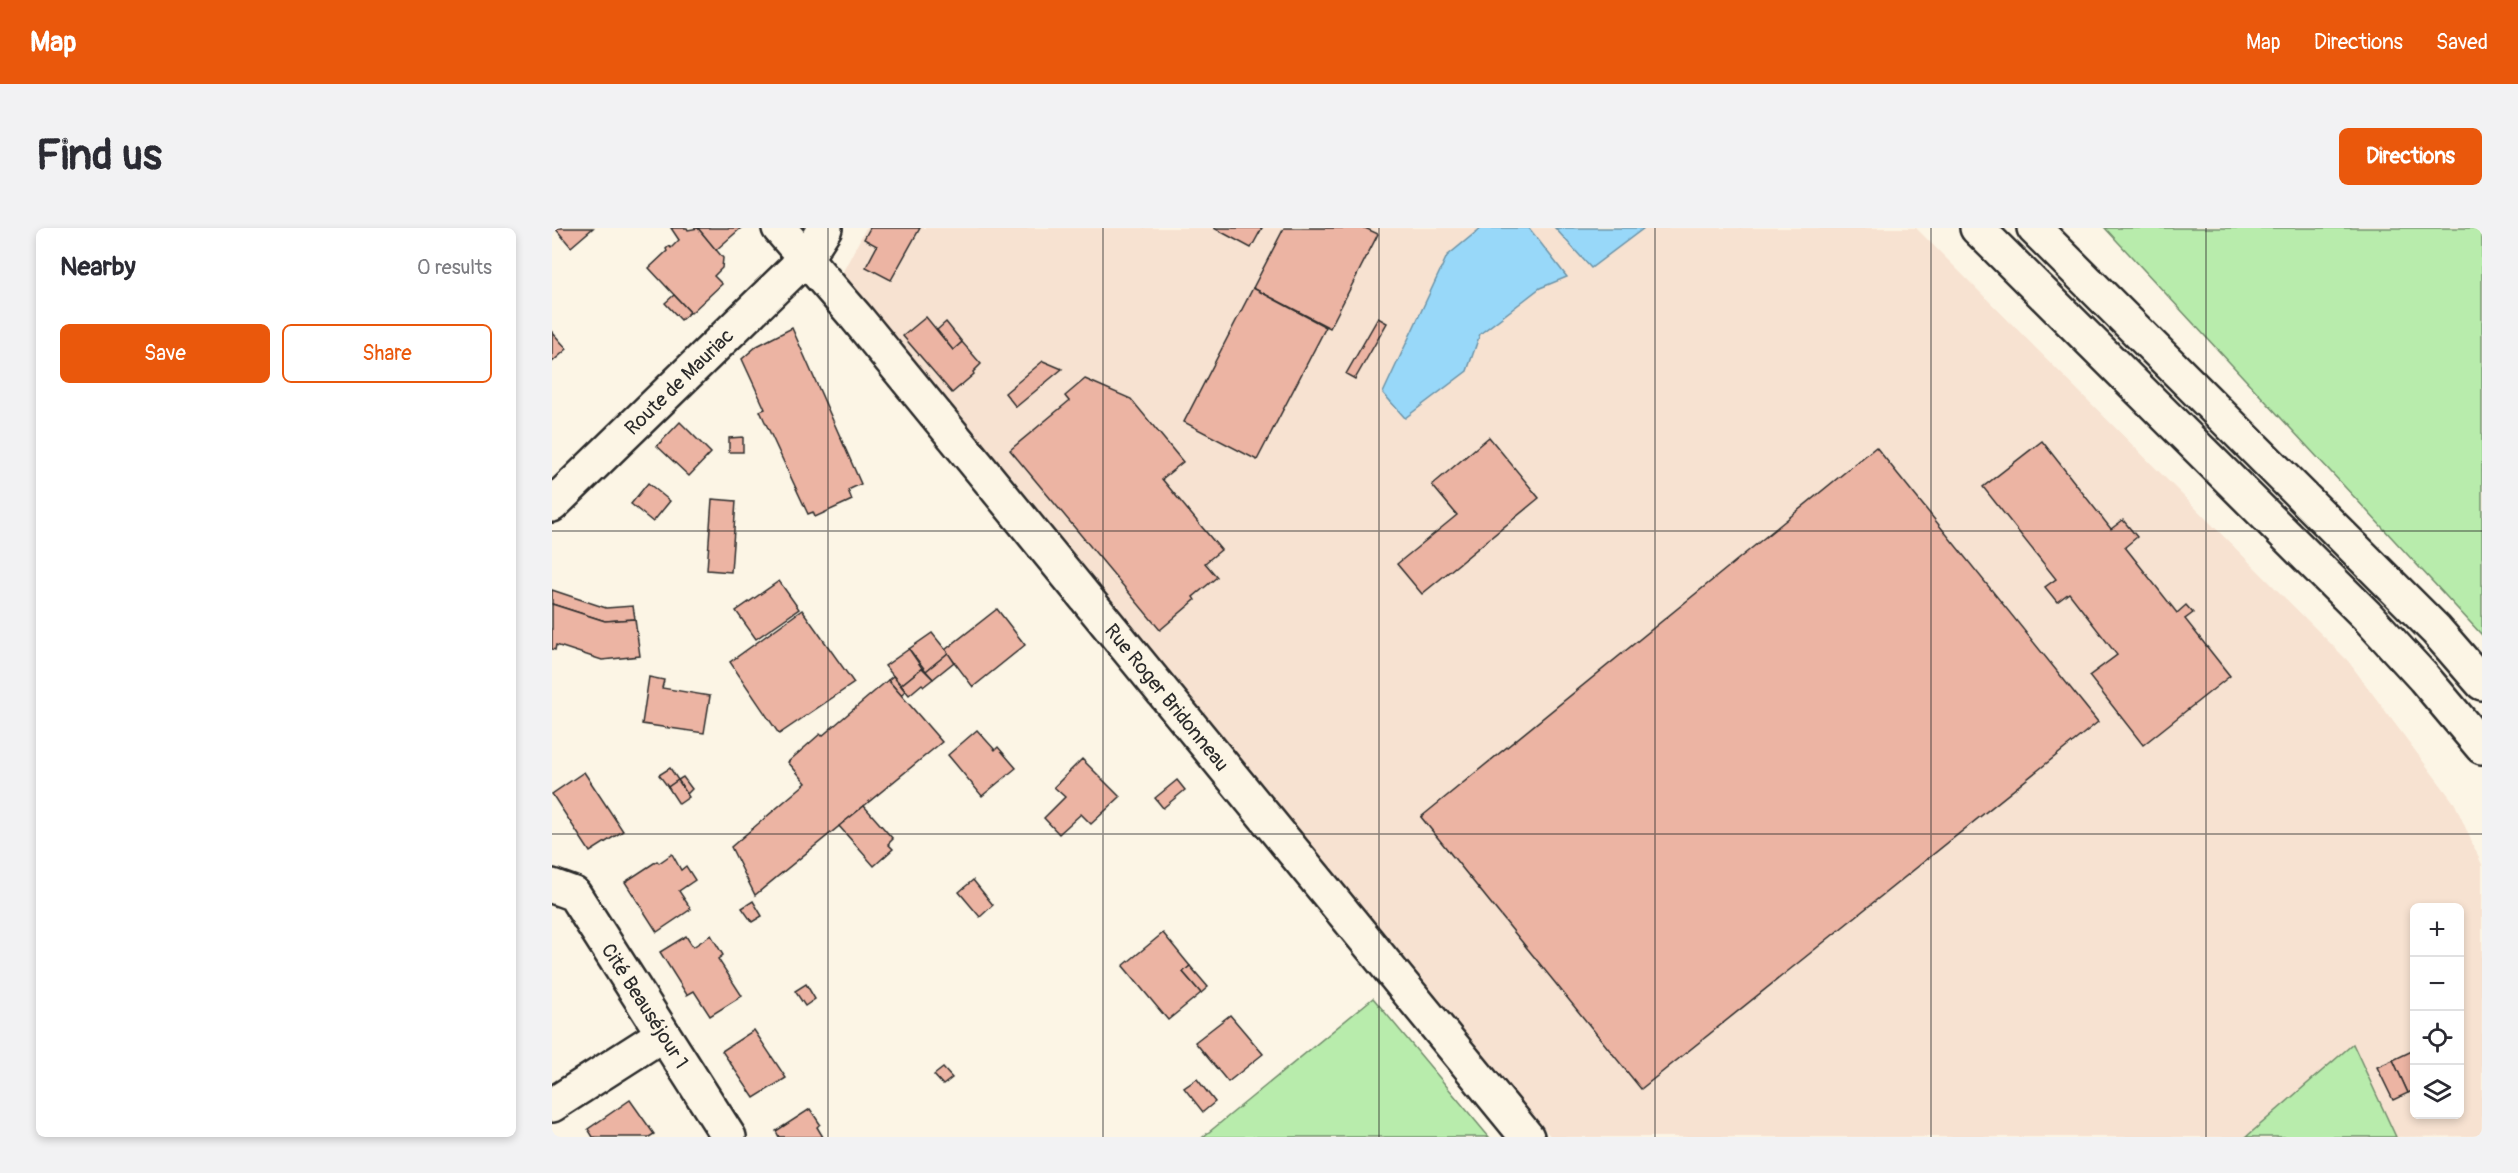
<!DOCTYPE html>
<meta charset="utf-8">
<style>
:root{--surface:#fff;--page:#f2f2f3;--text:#2b2b33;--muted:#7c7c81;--line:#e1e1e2;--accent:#ea580c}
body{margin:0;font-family:Pangolin,sans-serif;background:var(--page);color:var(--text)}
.controls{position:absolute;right:18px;bottom:18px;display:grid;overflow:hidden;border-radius:9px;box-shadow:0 3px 9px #0003}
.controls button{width:54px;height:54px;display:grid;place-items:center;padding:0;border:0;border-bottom:2px solid var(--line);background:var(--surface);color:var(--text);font:30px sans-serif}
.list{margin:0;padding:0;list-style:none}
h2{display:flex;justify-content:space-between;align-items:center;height:78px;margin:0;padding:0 24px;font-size:26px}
h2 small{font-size:20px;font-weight:400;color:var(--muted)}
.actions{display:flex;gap:12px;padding:18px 24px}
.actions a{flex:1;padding:14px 0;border:2px solid var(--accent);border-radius:9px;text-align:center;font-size:21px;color:var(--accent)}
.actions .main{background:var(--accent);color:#fff}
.icon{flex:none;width:33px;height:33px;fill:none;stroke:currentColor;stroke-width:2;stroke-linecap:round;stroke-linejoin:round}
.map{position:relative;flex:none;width:1930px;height:909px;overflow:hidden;border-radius:9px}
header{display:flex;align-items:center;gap:36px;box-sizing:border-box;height:84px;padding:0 30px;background:var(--accent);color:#fff}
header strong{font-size:28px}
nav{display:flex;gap:33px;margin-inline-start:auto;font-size:21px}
.intro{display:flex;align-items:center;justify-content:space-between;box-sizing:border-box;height:144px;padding:0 36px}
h1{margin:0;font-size:42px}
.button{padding:15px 27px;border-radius:9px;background:var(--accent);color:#fff;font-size:21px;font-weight:700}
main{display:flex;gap:36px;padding:0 36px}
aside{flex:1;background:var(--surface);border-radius:9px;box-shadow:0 3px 9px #0003}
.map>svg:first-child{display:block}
.built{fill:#f7e2d1;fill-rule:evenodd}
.green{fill:#b8ecac;stroke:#728c6c;stroke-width:1.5}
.water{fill:#98d8f9;stroke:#6c93a7;stroke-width:1.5}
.building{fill:#ecb4a3;stroke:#2b2b2b;stroke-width:1.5}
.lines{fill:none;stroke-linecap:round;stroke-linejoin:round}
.street-casing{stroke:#2b2b2b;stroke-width:38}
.secondary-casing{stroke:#2b2b2b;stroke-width:38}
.highway-casing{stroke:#2b2b2b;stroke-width:38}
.street{stroke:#fcf5e5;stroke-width:33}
.secondary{stroke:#fcf5e5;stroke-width:33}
.highway{stroke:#fcf5e5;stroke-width:33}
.grid{fill:none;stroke:#2b2b2b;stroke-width:1.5;stroke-opacity:0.55}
.labels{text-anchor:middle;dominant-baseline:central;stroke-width:5;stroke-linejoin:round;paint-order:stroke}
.street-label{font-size:20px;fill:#2b2b2b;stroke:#fcf5e5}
</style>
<header>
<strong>Map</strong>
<nav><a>Map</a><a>Directions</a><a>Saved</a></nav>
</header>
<div class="intro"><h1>Find us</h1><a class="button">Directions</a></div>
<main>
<aside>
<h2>Nearby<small>0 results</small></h2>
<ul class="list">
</ul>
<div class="actions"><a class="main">Save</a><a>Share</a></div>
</aside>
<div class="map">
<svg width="1930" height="909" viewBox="0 0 1930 909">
<rect width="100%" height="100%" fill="#fcf5e5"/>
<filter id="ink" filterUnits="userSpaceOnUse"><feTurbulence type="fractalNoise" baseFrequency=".0167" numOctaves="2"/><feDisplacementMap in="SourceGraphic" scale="12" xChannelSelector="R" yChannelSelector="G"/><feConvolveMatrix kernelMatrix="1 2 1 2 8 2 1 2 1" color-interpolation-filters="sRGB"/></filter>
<g filter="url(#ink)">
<path class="built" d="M314 0H1364L1796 433 1903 576 1930 637V908L1844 909 1801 816 1693 909H999L287 51ZM1862 680H1908V886H1862Z"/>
<g class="green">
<path d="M1553 0H1930V407Z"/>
<path d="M821 770 937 909H651Z"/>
<path d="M1801 816 1844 909H1694Z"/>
</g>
<g class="water">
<path d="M929 0H977L1015 49 988 60 928 106 915 143 853 190 831 165 895 28Z"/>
<path d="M1003 0H1092L1039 40Z"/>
</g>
<g class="building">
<path d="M3 0H41L19 19Z"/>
<path d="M119 0H135L136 2 146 0 171 30 170 40 162 48 170 56 139 85 97 40 115 23 114 21 117 18 119 20 127 12Z"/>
<path d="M146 0H189L164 22Z"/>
<path d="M318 0H368L339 52 314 39 325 18 312 11Z"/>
<path d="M662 0H710L699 20Z"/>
<path d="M732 0H813L826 6 778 100 701 60Z"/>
<path d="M701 60 774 99 705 232 632 194Z"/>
<path d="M122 67 138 84 129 92 113 75Z"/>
<path d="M374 89 401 122 410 114 429 136 421 144 422 146 400 165 351 108Z"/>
<path d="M826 90 835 95 803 151 794 146Z"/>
<path d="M394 94 410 114 401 122 385 102Z"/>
<path d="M240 100 309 256 296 262 300 272 263 289 261 284 256 286 208 183 213 181 190 131 205 118Z"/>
<path d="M0 104 15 121 0 134Z"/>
<path d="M491 133 510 141 464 179 453 165Z"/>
<path d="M533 151 579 171 631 234 610 251 669 322 653 335 665 349 641 369 643 372 608 402 458 222 517 173 513 168Z"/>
<path d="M128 194 159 225 137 248 105 218Z"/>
<path d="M191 209V224H177V210Z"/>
<path d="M937 209 987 270 870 366 845 336 905 287 880 257Z"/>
<path d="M1490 213 1559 301 1571 292 1585 309 1573 319 1625 385 1634 377 1641 385 1633 391 1678 448 1591 517 1537 448 1565 427 1517 365 1505 374 1493 359 1504 351 1431 259Z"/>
<path d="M1324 219 1546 494 1089 861 869 589Z"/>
<path d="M96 255 118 273 101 294 79 276Z"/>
<path d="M160 271 184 273 179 344 155 342Z"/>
<path d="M227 353 247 381 204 411 184 383Z"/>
<path d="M0 362 54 380 81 378 83 391 53 393 0 376Z"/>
<path d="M0 376 53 393 83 391 88 428 50 432 4 417 3 422 0 421Z"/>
<path d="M445 381 473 417 421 459 393 422Z"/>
<path d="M250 382 302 455 227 506 178 434Z"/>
<path d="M380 405 396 425 374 443 357 421Z"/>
<path d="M357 421 370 440 349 457 333 438Z"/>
<path d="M396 425 402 434 381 451 374 443Z"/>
<path d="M370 440 381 451 372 458 370 456 357 467 349 457Z"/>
<path d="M341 448 353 463 349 467 336 452Z"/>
<path d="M97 449 112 452 110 460 158 468 152 505 90 496Z"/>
<path d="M336 452 390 514 203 667 179 619 254 555 236 534 268 506 270 508Z"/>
<path d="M425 502 443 522 446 519 464 540 430 568 396 527Z"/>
<path d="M530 531 568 569 539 596 529 586 507 606 492 590 513 569 502 559Z"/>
<path d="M118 540 126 552 116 559 107 547Z"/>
<path d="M32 544 71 603 38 624 0 566Z"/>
<path d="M131 549 140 561 135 566 126 552Z"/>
<path d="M126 552 137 569 127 576 116 559Z"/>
<path d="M625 552 633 562 611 580 603 570Z"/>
<path d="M312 578 341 611 336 616 341 621 322 638 287 598Z"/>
<path d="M120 626 129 642 134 638 143 652 127 663 139 681 105 704 73 654 105 633 107 635Z"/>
<path d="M421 652 441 677 428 689 407 664Z"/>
<path d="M201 673 210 688 200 694 190 680Z"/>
<path d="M611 705 638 738 631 744 649 765 616 792 571 738Z"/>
<path d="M159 707 171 727 166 731 190 768 158 788 142 763 135 767 108 724 134 708 141 719Z"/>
<path d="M638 738 656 759 649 765 631 744Z"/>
<path d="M254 756 263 771 253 778 243 763Z"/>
<path d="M678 787 711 826 676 854 643 814Z"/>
<path d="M202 802 234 850 202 870 170 823Z"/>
<path d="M1862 822V862L1856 865 1841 832Z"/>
<path d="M1841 832 1856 865 1841 872 1825 839Z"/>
<path d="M391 840 400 850 391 857 382 847Z"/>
<path d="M645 851 663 874 651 884 632 860Z"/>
<path d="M78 872 102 906 97 909H41L36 901Z"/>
<path d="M258 881 268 896 265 899 271 909H227L224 903Z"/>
</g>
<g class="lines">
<defs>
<g id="street">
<path id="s1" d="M0 658 22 666 177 909"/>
<path d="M0 877 111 806"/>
</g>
<g id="secondary">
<path id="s2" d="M227 0 304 89 975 909"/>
<path id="s3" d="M0 277 253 31 273 0"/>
</g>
<g id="highway">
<path d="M1425 0 1814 387 1872 450 1930 519"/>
<path d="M1482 0 1884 402 1930 455"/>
</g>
</defs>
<use href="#street" class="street-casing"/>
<use href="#secondary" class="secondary-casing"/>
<use href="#highway" class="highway-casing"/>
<use href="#street" class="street"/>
<use href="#secondary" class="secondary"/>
<use href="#highway" class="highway"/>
</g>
</g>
<path class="grid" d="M276 0V909M551 0V909M827 0V909M1103 0V909M1379 0V909M1654 0V909M0 303H1930M0 606H1930"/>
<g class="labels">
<g class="street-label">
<text stroke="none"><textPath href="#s3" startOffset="177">Route de Mauriac</textPath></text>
<text stroke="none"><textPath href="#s2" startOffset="609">Rue Roger Bridonneau</textPath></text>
<text stroke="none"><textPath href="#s1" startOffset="156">Cité Beauséjour 1</textPath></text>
</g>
</g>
</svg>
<div class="controls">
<button>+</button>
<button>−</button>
<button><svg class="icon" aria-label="locate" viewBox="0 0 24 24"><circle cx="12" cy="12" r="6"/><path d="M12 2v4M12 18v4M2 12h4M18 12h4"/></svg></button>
<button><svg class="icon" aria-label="layers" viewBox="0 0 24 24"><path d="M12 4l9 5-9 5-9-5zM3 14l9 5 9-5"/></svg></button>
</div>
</div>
</main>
